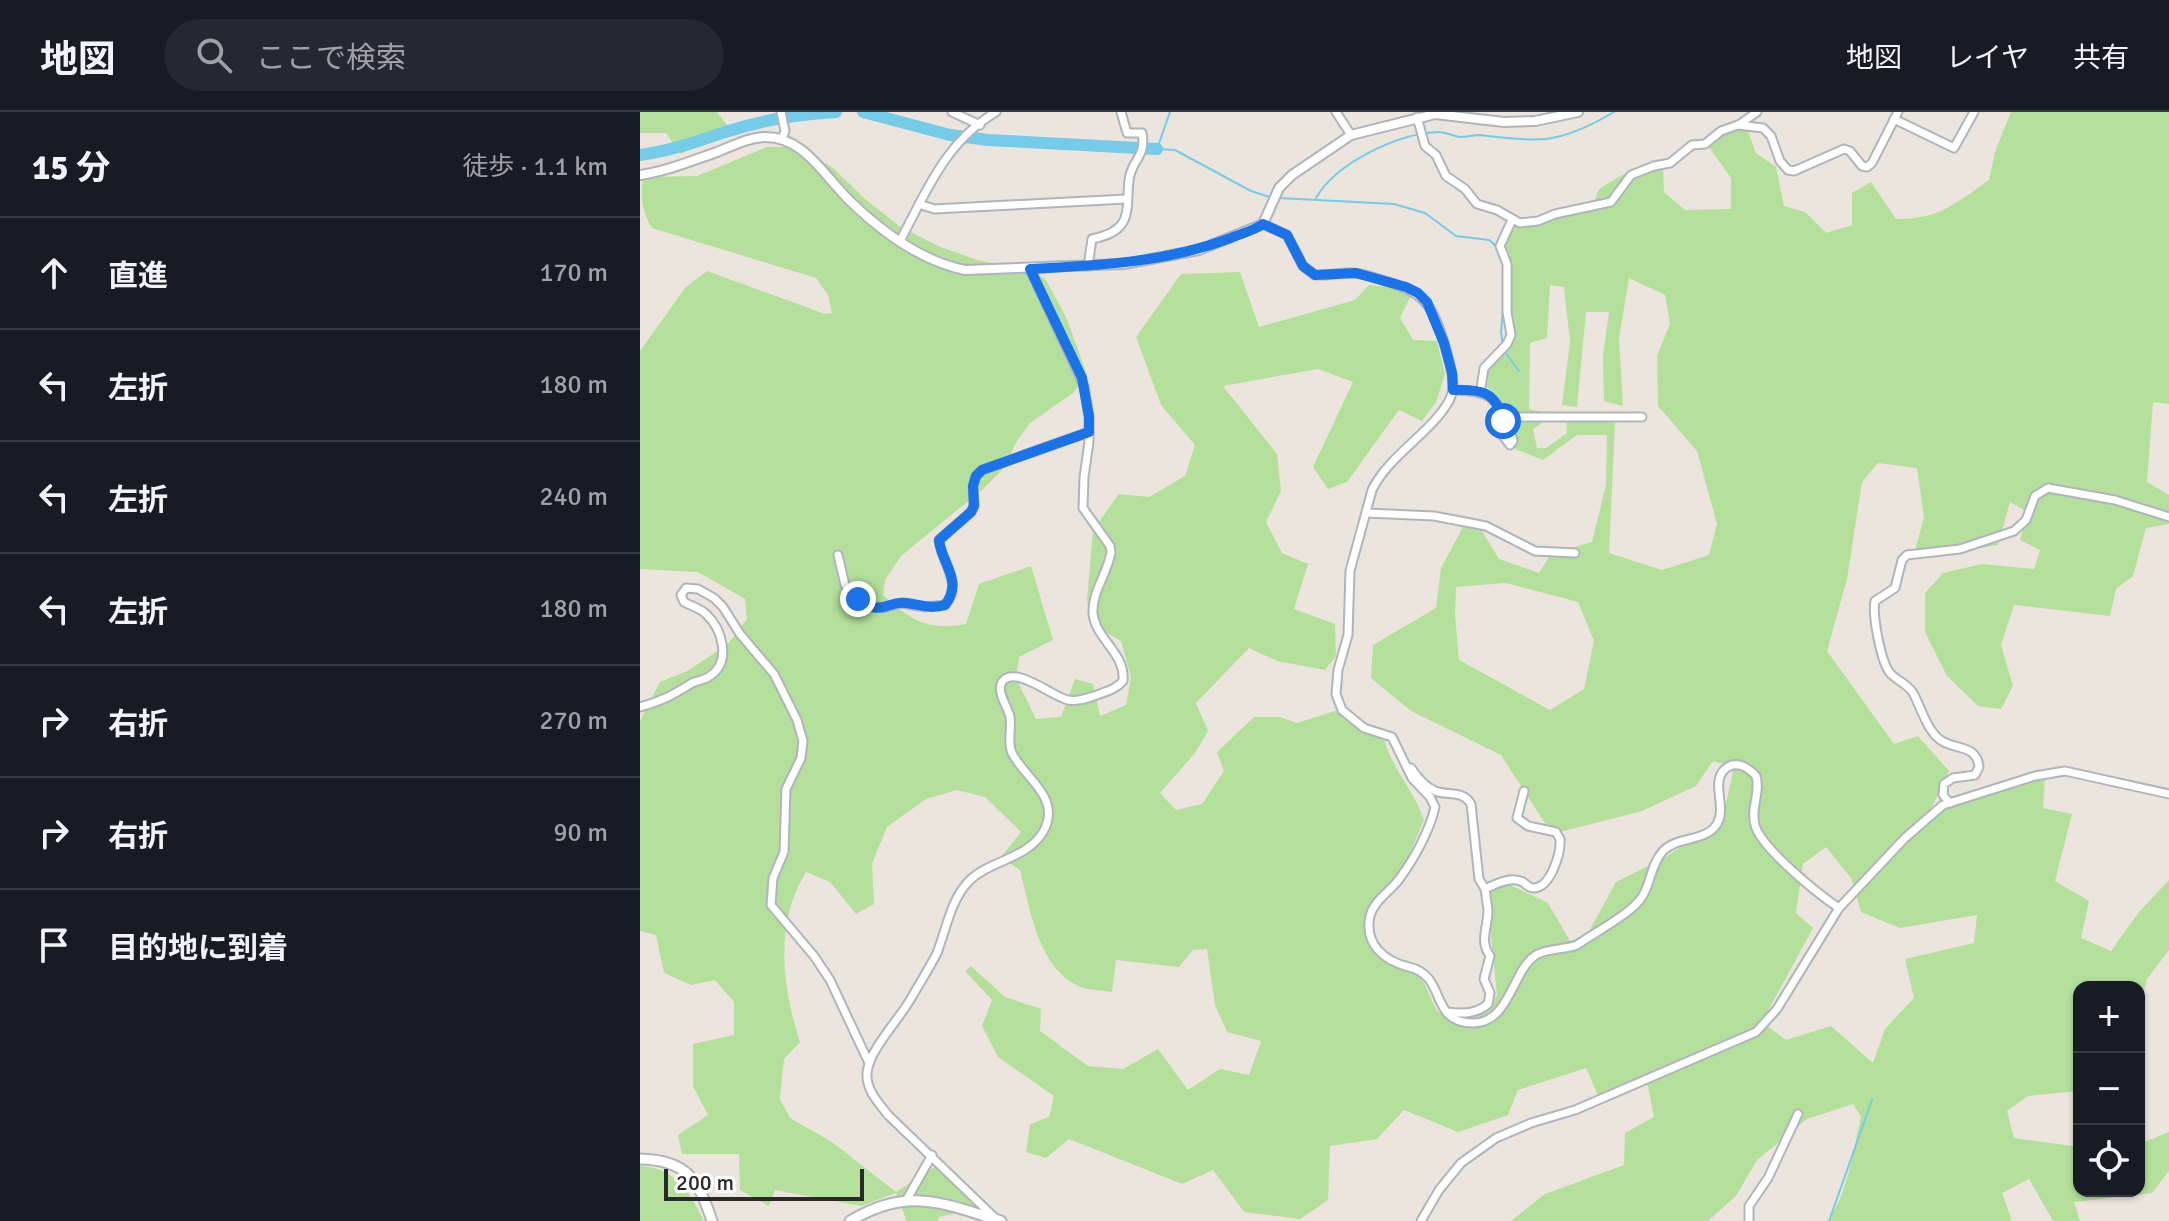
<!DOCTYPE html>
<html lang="ja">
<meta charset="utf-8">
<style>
:root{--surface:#171b24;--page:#242831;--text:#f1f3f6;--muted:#9ea1a6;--line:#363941}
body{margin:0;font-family:Signika,"Noto Sans JP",sans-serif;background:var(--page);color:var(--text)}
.controls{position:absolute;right:24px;bottom:24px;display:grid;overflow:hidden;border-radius:16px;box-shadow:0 2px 6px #0004}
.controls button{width:72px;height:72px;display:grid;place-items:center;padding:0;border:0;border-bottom:2px solid var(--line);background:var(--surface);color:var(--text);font:40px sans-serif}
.scale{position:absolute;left:24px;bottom:20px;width:200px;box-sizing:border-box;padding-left:8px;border:4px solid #2a2a2a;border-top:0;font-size:22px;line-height:28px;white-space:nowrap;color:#2a2a2a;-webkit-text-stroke:6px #fff;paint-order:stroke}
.stop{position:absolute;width:24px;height:24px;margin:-18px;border:6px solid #1a73e8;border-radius:50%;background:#fff}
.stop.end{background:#1a73e8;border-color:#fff;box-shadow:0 2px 8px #0008}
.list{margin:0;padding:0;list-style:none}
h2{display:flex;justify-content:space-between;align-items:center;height:104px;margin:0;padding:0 32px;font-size:34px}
h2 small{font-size:26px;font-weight:400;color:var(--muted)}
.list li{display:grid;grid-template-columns:52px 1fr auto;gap:24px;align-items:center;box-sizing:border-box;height:112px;padding:0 32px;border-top:2px solid var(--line)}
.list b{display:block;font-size:30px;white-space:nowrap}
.list em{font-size:26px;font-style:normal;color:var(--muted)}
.icon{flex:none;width:44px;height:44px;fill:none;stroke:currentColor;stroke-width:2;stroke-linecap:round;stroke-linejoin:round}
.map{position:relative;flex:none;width:1529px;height:1109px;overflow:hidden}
header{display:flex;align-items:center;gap:48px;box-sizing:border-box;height:112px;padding:0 40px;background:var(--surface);border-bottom:2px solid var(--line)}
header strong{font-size:38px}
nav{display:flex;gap:44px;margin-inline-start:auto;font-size:28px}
.search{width:560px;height:72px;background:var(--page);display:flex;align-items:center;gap:20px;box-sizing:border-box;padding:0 28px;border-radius:44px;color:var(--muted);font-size:30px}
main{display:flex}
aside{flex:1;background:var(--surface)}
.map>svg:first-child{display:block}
.green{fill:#b4e09c;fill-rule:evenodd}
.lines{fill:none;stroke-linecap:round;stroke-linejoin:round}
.stream{stroke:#75cce9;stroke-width:2}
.river{stroke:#75cce9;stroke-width:12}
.minor-casing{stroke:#b0b4bd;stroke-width:11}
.tertiary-casing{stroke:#b0b4bd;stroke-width:12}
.secondary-casing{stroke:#b0b4bd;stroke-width:13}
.minor{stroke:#fff;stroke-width:7}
.tertiary{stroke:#fff;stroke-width:8}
.secondary{stroke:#fff;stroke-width:9}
.route{stroke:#1a73e8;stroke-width:10}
</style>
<header>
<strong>地図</strong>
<div class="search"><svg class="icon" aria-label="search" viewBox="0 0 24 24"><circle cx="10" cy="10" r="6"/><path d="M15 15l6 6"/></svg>ここで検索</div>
<nav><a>地図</a><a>レイヤ</a><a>共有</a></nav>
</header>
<main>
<aside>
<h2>15 分<small>徒歩 · 1.1 km</small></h2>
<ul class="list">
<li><svg class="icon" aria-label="ahead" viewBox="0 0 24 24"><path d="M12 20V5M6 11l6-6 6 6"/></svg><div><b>直進</b></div><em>170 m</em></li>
<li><svg class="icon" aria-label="left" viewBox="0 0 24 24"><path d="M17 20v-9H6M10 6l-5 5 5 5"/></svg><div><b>左折</b></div><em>180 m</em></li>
<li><svg class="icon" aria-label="left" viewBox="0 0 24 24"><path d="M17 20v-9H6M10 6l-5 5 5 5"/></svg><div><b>左折</b></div><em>240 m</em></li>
<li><svg class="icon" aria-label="left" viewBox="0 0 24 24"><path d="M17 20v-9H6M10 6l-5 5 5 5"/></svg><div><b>左折</b></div><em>180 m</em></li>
<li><svg class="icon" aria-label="right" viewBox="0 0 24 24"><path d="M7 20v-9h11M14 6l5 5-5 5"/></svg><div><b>右折</b></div><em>270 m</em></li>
<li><svg class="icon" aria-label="right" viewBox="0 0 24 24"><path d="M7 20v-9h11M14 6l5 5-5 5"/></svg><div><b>右折</b></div><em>90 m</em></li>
<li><svg class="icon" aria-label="arrive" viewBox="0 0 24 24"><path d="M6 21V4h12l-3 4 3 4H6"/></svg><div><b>目的地に到着</b></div></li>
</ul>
</aside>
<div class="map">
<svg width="1529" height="1109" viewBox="0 0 1529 1109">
<rect width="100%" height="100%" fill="#ece5dd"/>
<g class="green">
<path d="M0 0H77L87 13 41 42 26 21H0Z"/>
<path d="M1371 0H1529V292L1513 290 1507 370 1529 383V412L1506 416 1493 464 1476 477 1470 504 1374 493 1361 533 1373 574 1361 597 1338 594 1307 564 1285 520V481L1303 461 1342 452 1394 457 1400 438 1380 428 1388 400 1370 390 1358 433 1306 442 1275 438 1284 406 1277 356 1238 351 1222 370 1207 467 1187 539 1254 632 1278 624 1309 659 1290 699 1405 664 1403 696 1432 702 1415 769 1449 789 1441 826 1471 839 1499 800 1529 768V838L1507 867 1499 897V875H1439V979L1388 984 1367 999 1374 1026 1439 1035V1079H1499V1032L1529 1020V1059L1512 1081 1434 1090 1440 1109H1413L1389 1067 1362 1081 1372 1109H1188C1208 1080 1213 1039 1221 1005L1213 992 1167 1007 1117 1048 1096 1084 1068 1109H871L905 1082 984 1053 985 1021 1014 1005 1006 965 960 988 946 956 878 978 868 1003 818 1020 764 998 737 1027 690 1034 688 1088 660 1107 604 1100 573 1058 542 1072 429 1027 406 1046 386 1040 390 1012 409 1005 414 984 358 945 342 914 352 888 325 859 331 854 365 885 401 897 400 919 448 954 483 957 518 937 548 978 580 957 609 963 621 929 587 920 575 893 567 837 553 838 539 855 476 848 472 880C463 878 450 879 441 875 399 859 390 797 380 758L361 745 381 720 345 685 317 678 286 687 247 715 232 751 234 792 216 802 190 770 166 760C134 812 142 874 160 930L144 947 140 987 150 1006 192 1030 256 1080 300 1051 342 1096 299 1105 298 1109H265L266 1107 256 1081 221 1094 135 1078 129 1094 100 1078 99 1042H42L38 1023 68 1003 53 974V932L94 923V890L75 868 51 873 24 861 16 823 0 819V609L20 570 47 559 87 533 107 507 105 487 58 460 0 457V239L45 176 67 159 185 202 192 201 188 183 176 166 12 116C2 100 0 83 3 65L57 64 127 35H156L192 55 224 86 259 114 298 134 337 148 394 159 406 168 427 207 447 263 433 281 390 311 377 329 364 356 343 377 261 444 245 468 243 483C271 508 287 519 326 512L339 472 391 454 413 528 379 545 376 566 396 607 421 605 435 567 453 572 460 604 486 593 491 565 481 529 451 512 447 488 453 418 479 382 509 385 545 364 555 333 521 293 496 225 541 162 600 160 619 215 715 188 729 173 774 177 760 206 773 228 797 229 805 262 796 290 782 309 759 298 707 370 688 377 673 355 713 270 678 257 583 274 637 342 641 379 626 410 642 441 668 452 654 497 695 512 696 544 685 558 637 549 609 536 556 591 568 619 555 641 520 681 536 698 562 692 584 659 577 640 614 605H640L657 611 695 599 744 627C752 657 774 678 784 708L765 752 728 800 737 845 776 854 797 899 817 909 851 897 857 883 851 823 850 779 866 771 908 791 930 829 947 823 976 770 1026 745 1083 705 1094 655 1073 649 1056 674 1002 699 912 722 861 643 771 599 731 566 733 533 796 496 801 456 823 415 842 419 859 447 899 461 911 442 952 430 966 373 967 323H937L903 348 875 337 867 294 847 275 849 257 875 224 871 200 872 155 861 137 872 111 952 97 959 77 982 63 1023 57 1024 80 1045 98 1091 97V66L1068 34 1075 24 1107 17 1116 41 1136 55 1144 94 1165 100 1186 121 1212 113V81L1231 70 1256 107C1298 108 1316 91 1349 68L1355 40ZM989 166 1025 183 1030 212 1017 244 1018 294 1057 339 1077 412 1069 443 1022 458 969 441 975 311 926 303 927 321 906 336H897L893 317 913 303 889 297 890 231 907 226 910 173 924 175 930 230 922 293 937 295 946 200H969L963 244 964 289 983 294 979 226ZM866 471 938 490 954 529 944 577 910 598 819 548 815 503 816 475ZM1186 735 1211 766 1221 800 1260 816 1337 803 1334 831 1265 847 1274 886 1245 917 1233 951 1191 914 1146 928 1122 910 1173 816 1156 801 1163 752Z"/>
<path d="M0 1054C35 1055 50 1081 64 1109H0Z"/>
</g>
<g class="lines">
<g class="stream">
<path d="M530 0 517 37 535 38 611 79 633 86"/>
<path d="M639 86 754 92 785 101 816 124 849 128 857 135"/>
<path d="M676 86C696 51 757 22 797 20 805 19 812 24 820 25 827 25 833 23 839 23 861 25 883 29 906 27 930 24 954 12 974 0"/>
<path d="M863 234 861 220 864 185"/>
<path d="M865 240 879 259"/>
<path d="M1189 1109 1232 988"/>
</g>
<g class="river">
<path d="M223 0 310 23 348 28 517 37"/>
<path d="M0 43C30 39 56 30 85 20 119 9 160 2 196 0"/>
</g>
<defs>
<g id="minor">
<path d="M141 0 145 19 142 27"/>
<path d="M312 0 340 13"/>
<path d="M696 0 711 23"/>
<path d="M777 5 785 34 796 43 806 64 825 77 837 92 857 98 880 111 898 109 915 102 971 90 991 63 1014 54 1030 51 1052 33 1065 32 1081 19 1098 13 1123 16 1131 24 1140 49 1148 58 1154 59 1204 37 1210 39 1222 54 1227 55 1232 51 1258 0"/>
<path d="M1254 7 1314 36 1334 0"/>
<path d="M1100 12 1117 0"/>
<path d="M279 92 294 97 486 87"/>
<path d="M623 112 647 123 663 154 675 163C688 164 700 160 712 161 722 161 732 165 742 168 789 182 794 196 807 241 811 257 817 274 809 289 790 322 749 343 732 378L710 459 708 523 698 558 696 582 702 598 724 616 752 625 772 666 790 685 795 695C790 718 774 747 760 766 751 779 734 788 730 804 724 832 744 849 769 855 808 864 788 910 832 911 870 912 872 858 896 843 908 836 924 838 937 833 955 820 991 802 1002 785 1011 771 1011 752 1023 739 1037 724 1066 730 1077 712 1087 695 1071 672 1084 658 1095 647 1108 655 1116 664 1121 681 1110 696 1115 713 1121 736 1178 782 1199 796"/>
<path d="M260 129C286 80 306 29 356 0"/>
<path d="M448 154 452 127C462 125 474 122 481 113 491 101 486 78 490 63 495 45 506 43 502 21H487L481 0"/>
<path d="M813 278C844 278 867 285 861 321L870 333 873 329 869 313 880 305H1002"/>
<path d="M838 280 841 276 844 256 867 232 871 223 867 200V152L860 134 872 108"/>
<path d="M727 401 794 404 846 414 895 439 935 441"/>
<path d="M198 443 205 473 225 493 243 496 261 491 285 495 305 493C324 470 301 451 299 428L331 400 334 394 333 374 336 364 342 358 449 320"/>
<path d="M0 595C24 588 31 584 52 571 58 568 65 568 70 564 92 549 82 517 66 502 60 496 51 494 44 490L41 483 46 476 58 477 74 486 83 495 100 522 134 562 157 608 163 629 161 646 146 677 144 740 133 766 131 793 174 844 190 868 229 951"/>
<path d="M771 656C777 665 784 674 795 679 808 684 823 678 831 692L839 767 845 777"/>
<path d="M1310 691 1303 683 1304 672 1313 666 1335 663 1339 655C1337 633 1317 638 1302 629 1287 620 1281 595 1273 581 1268 572 1257 569 1250 561 1241 550 1232 503 1235 489L1255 476 1262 448 1267 443 1320 437 1374 419 1386 408 1395 384 1408 376 1475 388 1529 405"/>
<path d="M807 900C823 902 836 902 848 892L850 881 844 867 850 844C839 829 848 815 848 798 847 791 846 784 845 777 856 772 871 764 883 770 887 773 888 776 894 776 911 775 921 741 920 727L916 720 888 714 877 706 884 679"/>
<path d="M267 1087 292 1043"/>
<path d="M355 1106 248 1003C238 990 226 978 227 961 229 937 261 906 273 883 281 869 290 855 297 841 306 818 311 787 329 769 350 748 387 747 403 720 423 686 384 666 372 641 367 630 372 616 370 605 368 595 356 580 362 570 374 552 413 585 428 588 438 590 447 586 457 583 467 579 476 577 483 569 486 541 455 527 453 501 452 479 468 461 471 440L470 434 443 396 444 365 449 330V305L444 274 390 157"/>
<path d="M781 1109 799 1078 821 1051 856 1026 891 1011 935 998 1116 920 1137 897 1199 796 1265 726 1303 693 1395 664 1425 659 1529 682"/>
<path d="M1109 1109V1094L1128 1066 1158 1002"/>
</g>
<path id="tertiary" d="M0 63C27 59 51 49 77 40 92 34 107 26 124 25 164 24 184 64 210 89 242 120 281 149 325 158L484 152 559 138 623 112 639 76 652 63 711 23 795 2 864 10 895 9 938 0"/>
<g id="secondary">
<path d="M0 1047C47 1048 58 1067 72 1109"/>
<path d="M210 1109C268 1074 301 1091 361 1109"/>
</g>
</defs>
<use href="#minor" class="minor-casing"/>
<use href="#tertiary" class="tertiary-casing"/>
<use href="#secondary" class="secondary-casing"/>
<use href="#minor" class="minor"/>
<use href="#tertiary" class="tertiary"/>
<use href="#secondary" class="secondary"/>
</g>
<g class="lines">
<path class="route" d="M218 487C243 506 246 488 267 491 281 493 291 497 305 493 324 469 301 451 299 428L331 400 334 394 333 374 336 364 342 358 449 320V305L442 266 390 157C459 153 523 151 588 127 600 122 613 119 623 112L647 123 663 154 675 163 716 161 766 175 778 181 787 190 804 231 812 261 813 278C841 277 856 279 863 309"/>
</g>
</svg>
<div class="controls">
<button>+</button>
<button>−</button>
<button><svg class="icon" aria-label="locate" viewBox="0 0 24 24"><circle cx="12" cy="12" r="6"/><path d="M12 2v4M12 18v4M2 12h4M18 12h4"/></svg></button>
</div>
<div class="scale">200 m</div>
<div class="stop" style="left:863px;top:309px"></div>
<div class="stop end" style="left:218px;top:487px"></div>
</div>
</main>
